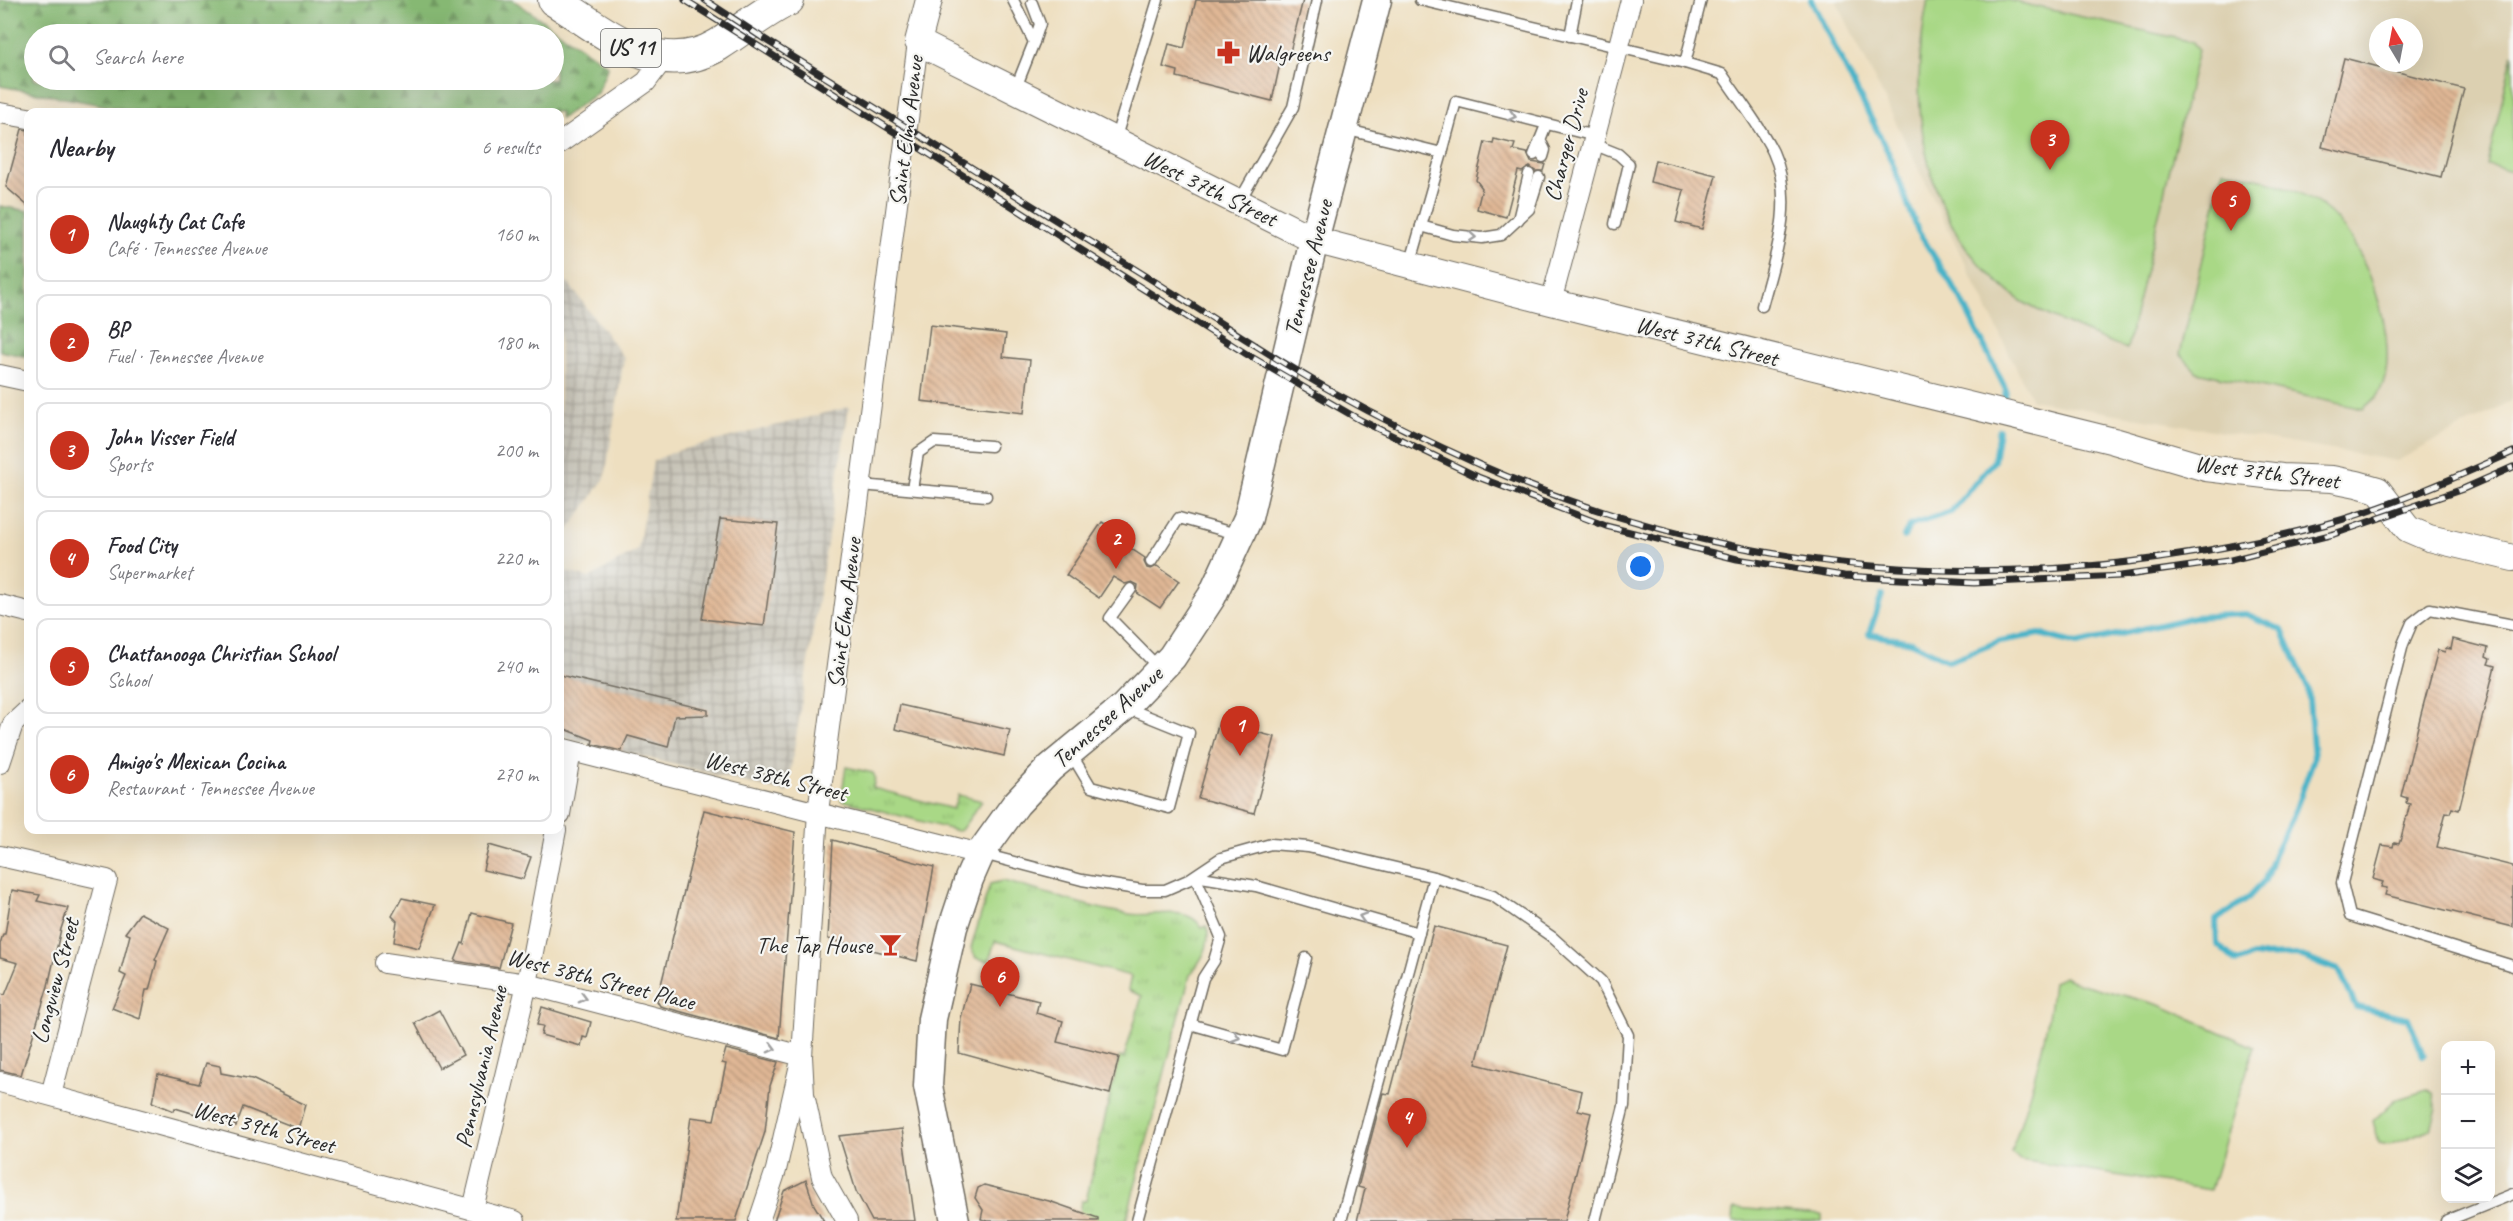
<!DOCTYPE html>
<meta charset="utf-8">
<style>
:root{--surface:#fff;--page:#f2f2f3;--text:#2b2b33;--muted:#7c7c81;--line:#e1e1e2;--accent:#c8321e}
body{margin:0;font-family:Caveat,sans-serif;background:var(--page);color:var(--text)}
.controls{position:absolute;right:18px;bottom:18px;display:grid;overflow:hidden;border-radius:12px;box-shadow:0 6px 24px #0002}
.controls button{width:54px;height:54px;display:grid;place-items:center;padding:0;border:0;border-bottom:2px solid var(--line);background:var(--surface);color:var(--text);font:30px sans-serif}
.compass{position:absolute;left:2369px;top:18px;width:54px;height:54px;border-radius:50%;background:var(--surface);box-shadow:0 6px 24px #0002;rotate:350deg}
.you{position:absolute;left:1641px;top:567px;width:21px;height:21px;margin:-15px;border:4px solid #fff;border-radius:50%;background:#1a73e8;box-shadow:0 0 0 9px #1a73e833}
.badge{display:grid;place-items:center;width:39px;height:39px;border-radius:50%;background:var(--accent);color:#fff;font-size:20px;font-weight:700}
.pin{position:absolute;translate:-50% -50px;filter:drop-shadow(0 2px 3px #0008)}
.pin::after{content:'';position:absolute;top:32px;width:21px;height:18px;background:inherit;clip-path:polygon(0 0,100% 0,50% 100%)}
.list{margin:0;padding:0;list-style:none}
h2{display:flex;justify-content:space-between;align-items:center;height:78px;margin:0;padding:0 24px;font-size:26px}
h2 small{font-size:20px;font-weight:400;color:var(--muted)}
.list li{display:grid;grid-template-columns:39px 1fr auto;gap:18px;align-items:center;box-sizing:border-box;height:96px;margin:0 12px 12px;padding:0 12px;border:2px solid var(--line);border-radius:12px}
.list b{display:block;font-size:22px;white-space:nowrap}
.list p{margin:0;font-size:20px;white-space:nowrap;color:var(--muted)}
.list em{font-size:20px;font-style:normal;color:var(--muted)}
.icon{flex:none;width:33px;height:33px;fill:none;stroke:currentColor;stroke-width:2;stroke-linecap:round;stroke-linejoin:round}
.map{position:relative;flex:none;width:2513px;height:1221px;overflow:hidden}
.search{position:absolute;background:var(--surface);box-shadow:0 6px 24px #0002;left:24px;top:24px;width:540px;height:66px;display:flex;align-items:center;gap:15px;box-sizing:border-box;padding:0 21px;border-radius:33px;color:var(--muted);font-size:22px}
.panel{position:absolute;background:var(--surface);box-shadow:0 6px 24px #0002;left:24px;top:108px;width:540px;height:726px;border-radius:12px}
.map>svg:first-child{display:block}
.built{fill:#dcd0b1;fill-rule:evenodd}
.industrial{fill:url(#industrial-grid)}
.grass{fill:url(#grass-tufts);stroke:#6a8258;stroke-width:1.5}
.forest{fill:url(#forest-firs);stroke:#58724f;stroke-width:1.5;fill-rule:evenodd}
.green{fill:#a9d886;stroke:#6a8258;stroke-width:1.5}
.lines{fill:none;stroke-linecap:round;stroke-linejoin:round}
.stream{stroke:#4ab3c8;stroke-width:6}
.building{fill:url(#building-back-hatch)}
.service-casing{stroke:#6f6a5f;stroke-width:13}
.minor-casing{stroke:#6f6a5f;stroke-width:22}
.tertiary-casing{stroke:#6f6a5f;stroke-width:28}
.secondary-casing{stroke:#6f6a5f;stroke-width:31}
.primary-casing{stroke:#6f6a5f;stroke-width:34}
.service{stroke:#fff;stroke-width:10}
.minor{stroke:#fff;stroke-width:20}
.tertiary{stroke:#fff;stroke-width:26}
.secondary{stroke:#fff;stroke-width:28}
.primary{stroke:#fff;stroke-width:32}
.rail-casing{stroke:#2b2b2b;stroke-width:7}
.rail{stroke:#f6f6f2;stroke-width:4.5;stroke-dasharray:14;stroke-linecap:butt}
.oneway{stroke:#a0a0a0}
.labels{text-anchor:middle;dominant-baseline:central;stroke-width:4.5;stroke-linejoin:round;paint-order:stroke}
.shield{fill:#f6f6f2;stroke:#686867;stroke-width:1.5}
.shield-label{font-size:22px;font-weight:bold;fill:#2b2b2b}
.poi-label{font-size:24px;fill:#2b2b2b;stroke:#f6f6f2;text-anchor:start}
.street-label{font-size:24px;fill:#2b2b2b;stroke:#f6f6f2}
</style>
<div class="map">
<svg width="2513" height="1221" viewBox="0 0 2513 1221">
<defs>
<pattern id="industrial-grid" width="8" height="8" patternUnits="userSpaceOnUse" patternTransform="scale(1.5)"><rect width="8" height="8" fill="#c8c4b8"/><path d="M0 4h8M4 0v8" fill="none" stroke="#a39f96"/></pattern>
<pattern id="grass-tufts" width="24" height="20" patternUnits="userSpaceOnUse" patternTransform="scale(1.5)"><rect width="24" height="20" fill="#a9d886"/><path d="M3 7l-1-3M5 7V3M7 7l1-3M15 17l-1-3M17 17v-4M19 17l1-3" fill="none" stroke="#92ba74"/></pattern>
<pattern id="forest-firs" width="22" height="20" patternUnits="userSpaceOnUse" patternTransform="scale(1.5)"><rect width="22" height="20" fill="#86b873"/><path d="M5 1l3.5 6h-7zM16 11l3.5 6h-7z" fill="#6e965f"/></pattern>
<pattern id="building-back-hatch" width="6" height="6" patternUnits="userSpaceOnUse" patternTransform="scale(1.5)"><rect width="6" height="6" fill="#e0b795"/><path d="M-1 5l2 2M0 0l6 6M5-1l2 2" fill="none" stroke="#b6957a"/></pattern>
</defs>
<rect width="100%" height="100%" fill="#f6f6f2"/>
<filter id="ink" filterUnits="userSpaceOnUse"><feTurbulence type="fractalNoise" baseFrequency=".0167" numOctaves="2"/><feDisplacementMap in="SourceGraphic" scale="12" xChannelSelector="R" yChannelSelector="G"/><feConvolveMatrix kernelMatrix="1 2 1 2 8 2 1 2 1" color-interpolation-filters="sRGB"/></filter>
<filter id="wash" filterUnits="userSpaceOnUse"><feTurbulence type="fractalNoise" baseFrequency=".008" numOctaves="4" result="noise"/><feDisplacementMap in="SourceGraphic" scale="24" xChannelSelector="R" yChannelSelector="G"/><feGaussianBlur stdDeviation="1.35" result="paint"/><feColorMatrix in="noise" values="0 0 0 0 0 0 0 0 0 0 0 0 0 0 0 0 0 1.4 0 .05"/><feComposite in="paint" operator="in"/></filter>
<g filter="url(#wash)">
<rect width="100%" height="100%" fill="#eedfc0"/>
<path class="built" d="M1836 0H2513V400L2397 461 2032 400ZM2378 27H2414V63H2378Z"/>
<g class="industrial">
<path d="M560 281 569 284 624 358 605 478 566 534 560 529Z"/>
<path d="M849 407 787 793 560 736V570L589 578 638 550 653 461 676 451Z"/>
</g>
<g class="grass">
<path d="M846 767 873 773 875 777 873 788 953 809 958 795 982 801 961 830 957 831 841 800Z"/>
<path d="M1003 881C1043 891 1090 909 1129 914 1152 918 1188 903 1202 928L1207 926C1211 947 1202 959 1190 975L1126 1221H1078L1081 1201H1086L1119 1057 1124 1058 1142 996 1128 990 1131 976 995 941 989 961 976 958 971 948 990 884Z"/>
</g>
<g class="forest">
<path d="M0 0H513L608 66 597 93 560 119V112H140L0 86ZM34 34H554V80H34Z"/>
<path d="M0 206 28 211V357L0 351Z"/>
</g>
<g class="green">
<path d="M1928 0H2007L2193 42 2198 50 2127 349C2092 334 2055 321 2023 302 2014 297 2006 289 1998 282 1919 214 1908 96 1928 0Z"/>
<path d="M2513 54V171L2487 165Z"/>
<path d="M2224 170C2256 177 2294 186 2322 206 2364 235 2405 346 2379 393 2375 399 2368 404 2363 409L2197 372 2180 354Z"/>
<path d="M2064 977 2078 983 2160 1005 2254 1047 2210 1190 2020 1160 2011 1152C2030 1096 2047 1041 2053 982Z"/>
<path d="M2427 1090 2433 1093 2437 1109 2431 1129 2390 1145 2379 1143 2373 1121 2395 1100Z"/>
<path d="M1734 1208 1822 1215V1221H1733Z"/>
</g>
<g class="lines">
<g class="stream">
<path d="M1811 0 1888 152 1918 231 1961 299 2006 390 2005 396"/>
<path d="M1904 537 1909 526 1951 512 1994 461 1999 430"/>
<path d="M1882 595 1869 634 1911 642 1949 661 2000 641 2040 634 2077 644 2194 617 2246 614 2282 630 2308 688 2314 758 2295 811 2274 854 2265 880 2248 898 2216 920 2217 944 2237 962 2253 956 2296 955 2339 970 2356 1007 2408 1018 2423 1055"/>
</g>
</g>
<g id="blocks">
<g class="building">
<path d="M1196 0H1303L1288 60 1281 59 1272 101 1177 77 1178 71 1163 67 1169 44 1184 48Z"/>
<path d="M2344 58 2464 89 2441 177 2322 147Z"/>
<path d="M22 129 28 130V206L6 187Z"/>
<path d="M1494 139 1515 144 1513 150 1527 153 1531 162 1545 164 1543 171H1535L1530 167 1522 172 1518 171 1506 217 1477 209 1482 188 1476 180 1485 142 1493 144Z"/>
<path d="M1655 160 1716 175 1702 229 1676 222 1684 190 1650 182Z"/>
<path d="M930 325 1006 334 1003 357 1030 360 1024 413 921 401Z"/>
<path d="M720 519 778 524 764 626 702 619Z"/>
<path d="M1102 522 1134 543 1130 548 1145 558 1144 562 1147 568 1151 569 1157 566 1179 581 1160 608 1137 593 1138 585 1132 582 1125 584 1113 577 1099 598 1066 575Z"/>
<path d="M2453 639 2488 648 2486 657 2490 659 2488 664 2495 666 2459 810 2452 808 2450 813 2446 812 2437 847 2513 866V927L2385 895 2387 888 2381 887 2383 882 2373 879 2382 845 2393 847 2394 843 2399 844 2401 838 2410 804 2406 803 2407 798 2401 796 2421 714 2438 650 2445 652 2446 648 2451 649Z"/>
<path d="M560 675 708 710V715L675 716 668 747 628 736 621 751 592 744 593 740 560 727Z"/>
<path d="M900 705 1010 730 1004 756 895 729Z"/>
<path d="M1219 722 1275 737 1254 813 1198 798Z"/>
<path d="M704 810 795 832 779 1038 660 1006 657 1001Z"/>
<path d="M833 840 934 867 917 961 828 939Z"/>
<path d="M489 845 531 857 523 879 483 870Z"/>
<path d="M12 890 40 895 37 901 68 908 61 929 48 986 21 1075 0 1070V994L5 995 18 963 0 958V944L3 934H5Z"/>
<path d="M402 898 435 905 419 948 394 942 397 921 392 916Z"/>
<path d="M140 913 169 928 155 960 157 961 149 990H146L140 1019 112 1008 126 976 120 973 130 935 125 933Z"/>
<path d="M472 913 511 923 499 968 455 961 462 943 464 944Z"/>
<path d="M1434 926 1507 945 1476 1064 1582 1091 1578 1110 1591 1113 1564 1221H1357L1365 1189 1358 1187 1383 1093 1390 1094Z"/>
<path d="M970 984 1039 1001 1036 1013 1063 1021 1057 1042 1119 1057 1110 1094 959 1053 961 1018Z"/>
<path d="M542 1007 591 1022 587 1038 583 1037 581 1046 541 1035 543 1026 537 1025Z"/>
<path d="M439 1010 463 1055 439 1068 415 1023Z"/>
<path d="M726 1049 778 1062 770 1086 765 1132 736 1221H676L691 1117 714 1120 726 1064 722 1063Z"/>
<path d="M206 1063 220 1066 221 1073 252 1079 306 1105 299 1129 243 1107 236 1126 175 1108 174 1111 152 1102 158 1074 199 1084Z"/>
<path d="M902 1129 915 1221H872L856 1191 839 1136Z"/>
<path d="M806 1180 814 1205 824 1221H774L784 1191Z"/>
<path d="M984 1185 1049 1201 1098 1218V1221H988L981 1219 983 1210 975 1198 978 1188Z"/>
</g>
</g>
</g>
<g filter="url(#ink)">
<use href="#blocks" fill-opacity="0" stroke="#6f6a5f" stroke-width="1.5"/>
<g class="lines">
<defs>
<g id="service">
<path d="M1013 0 1034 42 1015 90"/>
<path d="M1420 0 1685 63 1701 0"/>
<path d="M1032 3 1040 24 1034 42"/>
<path d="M1570 36 1577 0"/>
<path d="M1685 63 1722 74C1737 97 1761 127 1773 152 1796 202 1775 257 1762 306"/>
<path d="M1344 129 1442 153 1456 101 1595 136"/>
<path d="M1115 140 1158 0"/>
<path d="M1540 140 1545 150 1543 157"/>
<path d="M1593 144 1618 154 1629 164 1615 224"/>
<path d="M1534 155 1546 125"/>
<path d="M1239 202 1293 107 1317 0"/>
<path d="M1518 220 1529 174"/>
<path d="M1421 226 1453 235 1482 238 1501 235 1529 209 1539 177"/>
<path d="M1410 265 1442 153"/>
<path d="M861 485 986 496"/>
<path d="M912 489 918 453 934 442 991 446"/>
<path d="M1151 562 1179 518 1240 535"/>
<path d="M1131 589 1110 618 1160 669"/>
<path d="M2513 625 2430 609 2412 623 2403 644 2342 883 2350 916 2513 966"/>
<path d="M1070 752 1091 787 1169 808 1189 733 1127 708"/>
<path d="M983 854 1082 880 1142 890H1165L1188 880 1221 858 1271 844 1308 847 1434 877 1493 896 1552 937 1601 981 1628 1035 1624 1106 1595 1221"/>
<path d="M1195 876 1256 886 1419 933"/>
<path d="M1190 1024 1282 1050 1306 958"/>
<path d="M1137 1221 1203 978 1214 961 1221 937 1195 876"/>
<path d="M1341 1221 1434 877"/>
<path d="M2446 1221 2513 1194"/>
</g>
<g id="minor">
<path d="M0 113 28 118"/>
<path d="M560 143 646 82 664 58"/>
<path d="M1551 302 1631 0"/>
<path d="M0 375 28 381"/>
<path d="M0 605 28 612"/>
<path d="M560 748 980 854"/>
<path d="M0 763 13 724 28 710"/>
<path d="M560 814 571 751"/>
<path d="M0 856 107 880 51 1095"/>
<path d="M385 963 527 984 802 1056 776 1170 759 1221"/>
<path d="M0 1082 515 1221"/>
<path d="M473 1209 527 984 556 830"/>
<path d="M847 1221 822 1177 804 1094 802 1056 818 812 918 42"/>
</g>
<path id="tertiary" d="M929 0 918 42 1314 240 1551 302 2114 441 2206 468 2282 477 2332 479 2357 484 2378 490 2408 529 2429 538 2513 558"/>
<path id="secondary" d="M955 1221 928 1086 932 1019 953 927 969 879 980 854 1016 804 1050 768 1124 707 1172 657 1212 596 1248 518 1314 240 1377 0"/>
<path id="primary" d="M554 0C604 31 657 81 718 45 742 30 763 12 788 0"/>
</defs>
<use href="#service" class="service-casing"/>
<use href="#minor" class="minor-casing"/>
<use href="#tertiary" class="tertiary-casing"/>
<use href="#secondary" class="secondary-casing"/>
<use href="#primary" class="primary-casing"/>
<use href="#service" class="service"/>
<use href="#minor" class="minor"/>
<use href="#tertiary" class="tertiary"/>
<use href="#secondary" class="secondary"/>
<use href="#primary" class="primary"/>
<defs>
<g id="rail">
<path d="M685 0 1248 355 1360 420 1478 477 1606 526 1737 559 1844 576 1974 583 2121 576 2227 561 2334 534 2463 489 2513 467"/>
<path d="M705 0 769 42C893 119 1017 196 1141 273 1206 313 1269 356 1335 393 1380 418 1433 444 1480 465 1752 585 2041 600 2327 524 2391 506 2452 479 2513 452"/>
</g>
</defs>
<use href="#rail" class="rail-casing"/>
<use href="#rail" class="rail"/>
</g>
<defs><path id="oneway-chevron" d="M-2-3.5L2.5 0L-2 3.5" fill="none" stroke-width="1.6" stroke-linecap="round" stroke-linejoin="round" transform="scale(1.5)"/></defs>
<g class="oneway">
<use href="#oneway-chevron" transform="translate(1512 116) rotate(15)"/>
<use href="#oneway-chevron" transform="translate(1472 237) rotate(5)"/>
<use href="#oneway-chevron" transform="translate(1363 917) rotate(-164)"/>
<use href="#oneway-chevron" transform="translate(583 998) rotate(15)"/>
<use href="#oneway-chevron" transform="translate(1236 1037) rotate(16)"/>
<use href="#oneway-chevron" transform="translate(772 1048) rotate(15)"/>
</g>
</g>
<defs>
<symbol id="pharmacy-bare" viewBox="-9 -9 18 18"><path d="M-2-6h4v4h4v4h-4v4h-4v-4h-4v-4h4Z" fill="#c8321e" stroke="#f6f6f2" stroke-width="2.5" paint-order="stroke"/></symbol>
<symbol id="bar-bare" viewBox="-9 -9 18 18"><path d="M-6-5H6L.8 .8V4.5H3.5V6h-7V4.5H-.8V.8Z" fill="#c8321e" stroke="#f6f6f2" stroke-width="2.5" paint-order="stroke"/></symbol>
</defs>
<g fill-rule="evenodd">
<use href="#pharmacy-bare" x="1212" y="36" width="33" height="33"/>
<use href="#bar-bare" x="874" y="928" width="33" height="33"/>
</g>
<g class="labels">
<rect class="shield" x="601" y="29" width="60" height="38" rx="4.5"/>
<g class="shield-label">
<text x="631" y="48">US 11</text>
</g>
<g class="poi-label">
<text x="1246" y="53">Walgreens</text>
<text x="872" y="945" text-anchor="end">The Tap House</text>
</g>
<g class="street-label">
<text transform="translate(906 131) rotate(-83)">Saint Elmo Avenue</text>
<text transform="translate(1566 145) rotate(-75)">Charger Drive</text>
<text transform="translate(1210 188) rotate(26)">West 37th Street</text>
<text transform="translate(1308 268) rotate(-76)">Tennessee Avenue</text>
<text transform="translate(1707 341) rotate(14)">West 37th Street</text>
<text transform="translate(2267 472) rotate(7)">West 37th Street</text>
<text transform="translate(844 613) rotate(-83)">Saint Elmo Avenue</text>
<text transform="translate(1107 717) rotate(-42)">Tennessee Avenue</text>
<text transform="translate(776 776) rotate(14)">West 38th Street</text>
<text transform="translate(601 979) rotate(14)">West 38th Street Place</text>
<text transform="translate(55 981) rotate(-75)">Longview Street</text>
<text transform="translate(481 1067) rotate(-77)">Pennsylvania Avenue</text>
<text transform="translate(264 1127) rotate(15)">West 39th Street</text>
</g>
</g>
</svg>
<div class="controls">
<button>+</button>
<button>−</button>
<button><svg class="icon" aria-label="layers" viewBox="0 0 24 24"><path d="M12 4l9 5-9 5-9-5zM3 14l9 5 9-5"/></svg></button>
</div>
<svg class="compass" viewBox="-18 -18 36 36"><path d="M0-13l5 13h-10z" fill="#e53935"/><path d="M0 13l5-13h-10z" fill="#7c7c81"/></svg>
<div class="you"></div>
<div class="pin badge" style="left:1240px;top:756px">1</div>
<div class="pin badge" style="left:1116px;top:569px">2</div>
<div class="pin badge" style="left:2050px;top:170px">3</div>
<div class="pin badge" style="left:1407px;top:1148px">4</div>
<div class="pin badge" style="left:2231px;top:231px">5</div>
<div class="pin badge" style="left:1000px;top:1007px">6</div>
<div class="search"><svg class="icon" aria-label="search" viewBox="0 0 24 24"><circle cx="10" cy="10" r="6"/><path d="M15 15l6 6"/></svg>Search here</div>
<section class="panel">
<h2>Nearby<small>6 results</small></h2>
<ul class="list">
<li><span class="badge">1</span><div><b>Naughty Cat Cafe</b><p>Café · Tennessee Avenue</p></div><em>160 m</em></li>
<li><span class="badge">2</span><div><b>BP</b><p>Fuel · Tennessee Avenue</p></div><em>180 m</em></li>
<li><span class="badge">3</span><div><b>John Visser Field</b><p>Sports</p></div><em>200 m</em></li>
<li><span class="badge">4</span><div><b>Food City</b><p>Supermarket</p></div><em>220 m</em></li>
<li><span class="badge">5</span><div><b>Chattanooga Christian School</b><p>School</p></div><em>240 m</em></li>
<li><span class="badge">6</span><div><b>Amigo's Mexican Cocina</b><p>Restaurant · Tennessee Avenue</p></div><em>270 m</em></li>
</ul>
</section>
</div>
